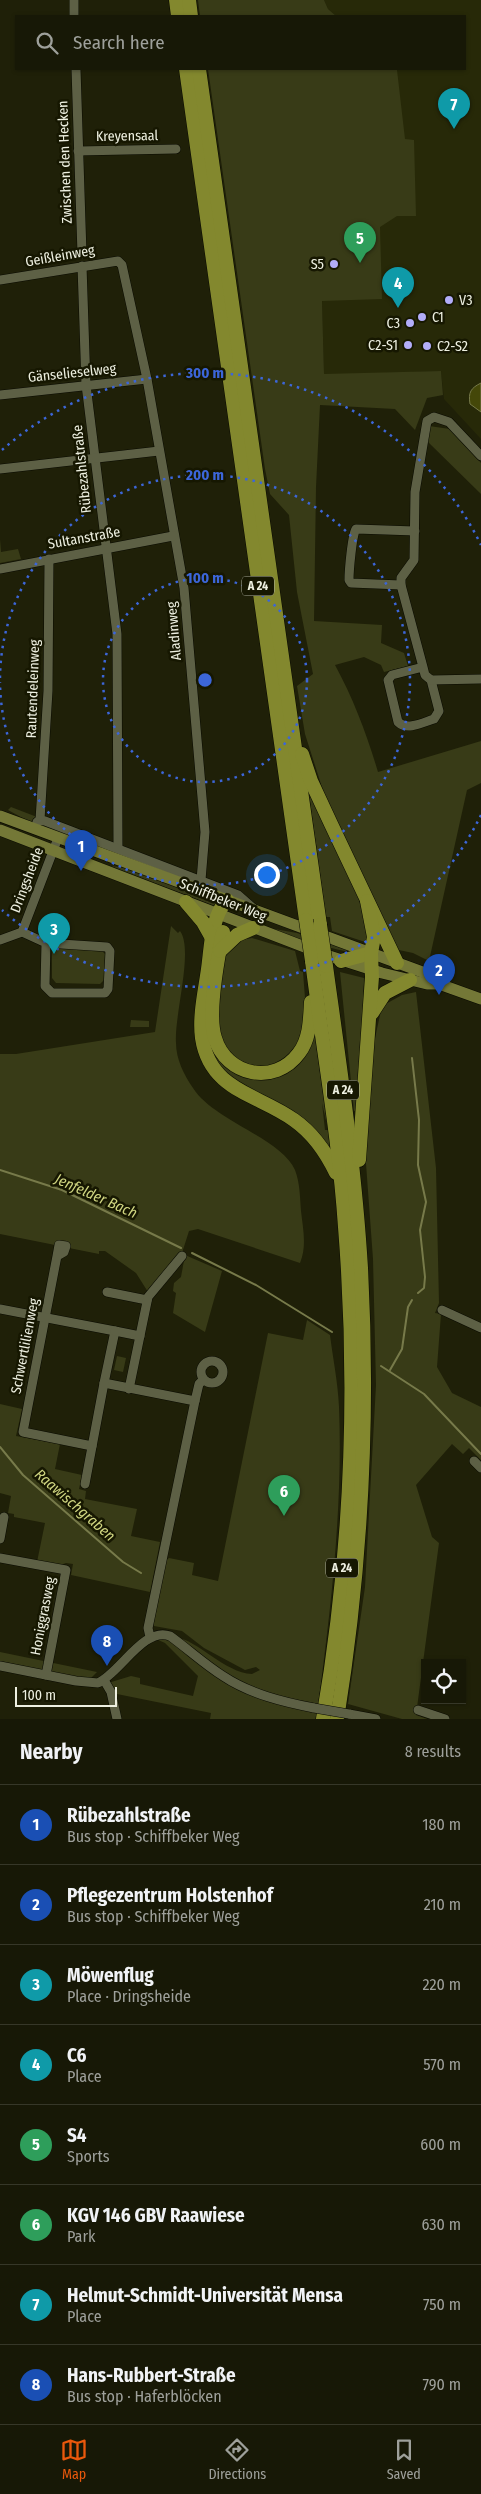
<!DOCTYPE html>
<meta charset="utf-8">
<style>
:root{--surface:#171806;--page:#242514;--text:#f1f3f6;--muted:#9ea09b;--line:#363728;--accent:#ea580c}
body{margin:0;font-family:"Fira Sans Condensed",sans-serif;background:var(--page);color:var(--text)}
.controls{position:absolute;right:15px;bottom:15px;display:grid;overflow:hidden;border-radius:0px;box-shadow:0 1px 4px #0004}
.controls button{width:45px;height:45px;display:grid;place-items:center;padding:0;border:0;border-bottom:1px solid var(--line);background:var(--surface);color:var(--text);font:25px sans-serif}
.scale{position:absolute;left:15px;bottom:12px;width:102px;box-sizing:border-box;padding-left:5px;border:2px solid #eef0e1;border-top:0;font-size:14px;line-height:18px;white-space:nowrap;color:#eef0e1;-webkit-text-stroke:4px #161701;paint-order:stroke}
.you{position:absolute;left:266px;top:874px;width:18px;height:18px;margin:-12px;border:4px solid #fff;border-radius:50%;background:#1a73e8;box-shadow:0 0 0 8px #1a73e833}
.badge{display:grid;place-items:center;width:32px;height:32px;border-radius:50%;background:var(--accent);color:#fff;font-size:16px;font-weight:700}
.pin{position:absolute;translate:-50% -41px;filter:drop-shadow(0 1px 2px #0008)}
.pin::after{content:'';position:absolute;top:26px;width:18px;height:15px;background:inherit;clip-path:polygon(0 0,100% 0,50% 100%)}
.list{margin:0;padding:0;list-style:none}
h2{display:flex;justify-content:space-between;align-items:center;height:65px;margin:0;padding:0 20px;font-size:21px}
h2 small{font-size:16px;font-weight:400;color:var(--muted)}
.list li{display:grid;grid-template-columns:32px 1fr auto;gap:15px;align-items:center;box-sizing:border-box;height:80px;padding:0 20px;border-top:1px solid var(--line)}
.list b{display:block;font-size:19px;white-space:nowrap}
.list p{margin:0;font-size:16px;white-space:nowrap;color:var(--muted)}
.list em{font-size:16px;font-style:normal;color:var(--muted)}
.icon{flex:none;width:28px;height:28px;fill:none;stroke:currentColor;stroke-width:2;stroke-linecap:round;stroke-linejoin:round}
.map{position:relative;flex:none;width:481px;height:1719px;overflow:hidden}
.search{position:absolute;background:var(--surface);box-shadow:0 1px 4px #0004;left:15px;right:15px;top:15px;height:55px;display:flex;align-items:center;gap:12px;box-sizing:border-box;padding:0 18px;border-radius:0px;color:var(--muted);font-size:19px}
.sheet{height:705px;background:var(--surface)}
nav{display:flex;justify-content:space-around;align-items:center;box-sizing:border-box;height:70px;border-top:1px solid var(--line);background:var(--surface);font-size:14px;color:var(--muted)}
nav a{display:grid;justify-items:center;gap:2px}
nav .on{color:var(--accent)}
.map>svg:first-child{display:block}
.built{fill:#272908}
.green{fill:#383b17}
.water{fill:#444709;stroke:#777a4a}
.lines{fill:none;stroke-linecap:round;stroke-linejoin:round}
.stream{stroke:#777a4a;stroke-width:2}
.minor-casing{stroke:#090a00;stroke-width:10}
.major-casing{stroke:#090a00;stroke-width:12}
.highway-casing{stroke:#090a00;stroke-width:15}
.minor{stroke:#5d6045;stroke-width:9}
.major{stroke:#747837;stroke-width:11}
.highway{stroke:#83882e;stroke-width:14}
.minor-bridge-casing{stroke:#090a00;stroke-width:10;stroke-linecap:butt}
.highway-bridge-casing{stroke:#090a00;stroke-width:15;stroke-linecap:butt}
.minor-bridge{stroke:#5d6045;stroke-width:9}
.highway-bridge{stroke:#83882e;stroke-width:14}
.ring{fill:none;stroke:#3c66d9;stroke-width:2.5;stroke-dasharray:2.5 5}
.poi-dot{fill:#b2adf9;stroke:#161701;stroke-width:2}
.labels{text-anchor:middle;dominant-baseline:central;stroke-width:5;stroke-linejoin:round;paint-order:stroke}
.shield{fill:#161701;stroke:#adaf9e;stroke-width:1}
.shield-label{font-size:12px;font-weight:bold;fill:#eef0e1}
.street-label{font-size:14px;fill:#eef0e1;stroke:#161701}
.poi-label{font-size:14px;fill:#eef0e1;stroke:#161701;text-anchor:end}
.water-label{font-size:15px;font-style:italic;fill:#cfd580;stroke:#161701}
.centre{fill:#3c66d9;stroke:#161701;stroke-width:2.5}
.ring-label{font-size:15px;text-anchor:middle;font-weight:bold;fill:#3c66d9;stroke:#161701;stroke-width:5;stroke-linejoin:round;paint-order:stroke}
</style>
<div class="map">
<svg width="481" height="1719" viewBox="0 0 481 1719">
<rect width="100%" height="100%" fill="#1f2008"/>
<path class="built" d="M324 0H481V439L444 399 441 371 324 375 322 301 288 69H465V16H336L328 9Z"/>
<g class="green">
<path d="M198 0H324L328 9 336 16H200Z"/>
<path d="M208 69 397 70 405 139 414 140 416 216H397L380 227 382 299 322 301 324 374 441 371 443 395 427 398 415 430 395 409 320 405 316 487 314 621 382 625 381 643 404 653 408 666 384 672 381 665 364 657 335 665C354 700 367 735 378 772L481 741V783L467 790 429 961 413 953 394 949 327 803 305 734 297 686 313 674 297 592 289 515 270 494 265 469Z"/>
<path d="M429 426 450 429 481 463V494L426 440Z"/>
<path d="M0 539 1 552 18 549 21 559 0 563Z"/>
<path d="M307 779 366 911 368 943 332 931 330 917H326Z"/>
<path d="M11 807 37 817 30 822 8 810Z"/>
<path d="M111 866 133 869 212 899 216 903 214 906Z"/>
<path d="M171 926 178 933 180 931C194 950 174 1015 176 1043 176 1059 184 1075 193 1088 214 1121 281 1138 295 1170 300 1183 300 1198 301 1211 303 1229 307 1246 300 1263L198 1229 189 1231 182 1253 148 1292 136 1273 105 1251H99V1254L69 1248 70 1245 56 1242 55 1245 0 1234V1054H16L155 1032Z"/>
<path d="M222 928 215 1047 266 1076 314 1030 328 1129 322 1103 325 1130H328L330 1152 231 1081 209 1051Z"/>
<path d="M269 928 297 933 354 952C347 954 276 933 269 928Z"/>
<path d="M252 938 295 951 300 971 303 972 306 1011 305 1022 297 1048 279 1065 251 1068 228 1054 217 1027 223 957 241 940Z"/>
<path d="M58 948 101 950 105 954 104 980 100 984 56 983 52 978V952Z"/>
<path d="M340 972 364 978 359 1109 354 1111Z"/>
<path d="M416 992 436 1168 439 1303 435 1313 441 1314 437 1367 452 1393 481 1407V1460L469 1448 463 1454 452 1444 416 1485 432 1537 439 1543 416 1715 427 1719H402L348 1704 365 1587 376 1385 373 1259 365 1150 372 1052 382 1006 402 995Z"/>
<path d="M131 1020 149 1021V1027H130Z"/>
<path d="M185 1255 222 1271 205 1332 173 1313 176 1293 173 1291 174 1283 181 1277Z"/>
<path d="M307 1320 330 1335C333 1359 338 1383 339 1407 343 1506 331 1607 318 1706 286 1699 255 1690 227 1675 209 1665 193 1650 177 1638 196 1639 225 1673 252 1674L260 1670 256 1667 245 1670 204 1648 182 1631 154 1626V1622L166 1560 169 1558 194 1563 192 1575 218 1581 268 1333 303 1340Z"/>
<path d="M117 1356 126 1358 123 1372 114 1370Z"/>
<path d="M0 1404 22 1409 16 1436 60 1444 55 1469 82 1475 79 1489 86 1491 85 1499 137 1509 131 1536 160 1542 150 1592 71 1575 73 1564 66 1563 58 1566 37 1562 45 1523 14 1517V1514L8 1513 11 1496 0 1493Z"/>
<path d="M167 1637 223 1680 317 1711 316 1719H210L211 1713 107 1692 108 1683 131 1676 140 1678V1684L193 1696 198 1676 165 1643 156 1639Z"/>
<path d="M0 1652 97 1672 89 1680 0 1661Z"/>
</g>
<path class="water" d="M481 383V412L470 404C468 392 471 388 481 383Z"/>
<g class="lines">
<g class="stream">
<path d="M412 1058 419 1120 418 1165 426 1202 420 1230 425 1277 424 1288 418 1293"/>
<path d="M0 1170 62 1190 181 1248"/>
<path d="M192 1253 256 1285 332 1332"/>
<path d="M381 1366 424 1394 481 1454"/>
<path d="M390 1370 402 1349 408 1307 412 1300"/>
<path d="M0 1447 23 1475 123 1562 141 1573"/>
</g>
<defs>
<g id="minor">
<path d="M74 0V16"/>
<path d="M76 69 82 254"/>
<path d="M78 151 176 149"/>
<path d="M82 266 86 385 117 634 118 848"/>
<path d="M0 280 118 261 122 265 147 379 184 588 205 832 201 880"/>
<path d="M0 395 147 379"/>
<path d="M0 469 159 451"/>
<path d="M0 569 173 536"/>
<path d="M401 585 351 583 349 580C349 571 352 535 356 529L415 531"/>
<path d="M423 667 392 675 388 680 398 722C407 731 424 722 434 719L439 711 431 680 425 675 423 667 401 585V578L414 560 415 492 427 421 434 417 449 422 481 456"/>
<path d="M431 680 481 679"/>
<path d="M40 820 48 691 49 559"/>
<path d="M37 822 40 820 45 821 238 895 254 909"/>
<path d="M22 932 46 943 107 947 110 951 108 989 105 993H52L45 986 46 943"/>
<path d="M0 940 22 932 58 838"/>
<path d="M57 1256 59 1245 66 1246 64 1252 57 1256 23 1432 92 1446"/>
<path d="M107 1292 147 1300"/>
<path d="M0 1309 115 1331 104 1383 195 1401 148 1628 150 1637"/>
<path d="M442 1310 481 1328"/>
<path d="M115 1331 140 1336"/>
<circle cx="212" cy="1372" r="11"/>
<path d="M129 1389 148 1297 182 1256"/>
<path d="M195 1401 199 1384 203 1380"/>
<path d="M474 1461 481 1468"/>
<path d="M85 1484 104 1383"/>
<path d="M0 1539 4 1517"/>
<path d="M0 1558 66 1570 46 1675"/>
<path d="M0 1666 76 1681 98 1683C120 1673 144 1626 170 1636 188 1649 204 1664 223 1676 250 1694 283 1702 314 1708"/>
<path d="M104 1680 111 1692 117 1719"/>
<path d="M418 1710 445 1719"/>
<path d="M349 1714 376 1719"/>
</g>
<g id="major">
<path d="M0 816 425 973 439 984 481 999"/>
<path d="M0 830 323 954 382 973 427 984H439"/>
</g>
<g id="highway">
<path d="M176 0 178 16"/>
<path d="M189 0 191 16"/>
<path d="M186 69 306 920"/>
<path d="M199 69 320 925"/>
<path d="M302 754 311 781 331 824 397 963"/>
<path d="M227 900C211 916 211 949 208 969 205 991 199 1016 202 1038 210 1091 258 1094 294 1120 314 1134 326 1152 336 1173"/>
<path d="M186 902 203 922 212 938"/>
<path d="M223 932C218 957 207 1014 215 1038 226 1076 275 1086 299 1053 310 1039 310 1019 311 1002"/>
<path d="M220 951 237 935 253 928"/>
<path d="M312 961C323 1050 339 1138 345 1227 358 1390 351 1558 323 1719"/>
<path d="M341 961 371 953"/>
<path d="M326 966C340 1067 355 1167 361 1268 369 1418 361 1571 337 1719"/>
<path d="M372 1013 385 993 410 980"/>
<path d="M359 1160 372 977 371 953 374 937 367 901"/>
</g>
</defs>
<use href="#minor" class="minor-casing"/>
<use href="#major" class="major-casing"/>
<use href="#highway" class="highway-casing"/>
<use href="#minor" class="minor"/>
<use href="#major" class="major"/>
<use href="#highway" class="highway"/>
<defs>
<path id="minor-bridge" d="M314 1708 349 1714"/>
<g id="highway-bridge">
<path d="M306 920 312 961"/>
<path d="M320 925 326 966"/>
</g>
</defs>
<use href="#minor-bridge" class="minor-bridge-casing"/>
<use href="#highway-bridge" class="highway-bridge-casing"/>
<use href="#minor-bridge" class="minor-bridge"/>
<use href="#highway-bridge" class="highway-bridge"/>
</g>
<g class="ring">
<circle cx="205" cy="680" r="102"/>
<path d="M0 678A205 205 0 1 1 0 682"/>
<path d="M481 815A307 307 0 0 1 2 910M2 450A307 307 0 0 1 481 545"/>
</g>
<g class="poi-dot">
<circle cx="334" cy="264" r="5"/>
<circle cx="449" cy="300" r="5"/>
<circle cx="422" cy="317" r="5"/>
<circle cx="410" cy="323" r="5"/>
<circle cx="408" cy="345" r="5"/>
<circle cx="427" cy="346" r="5"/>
</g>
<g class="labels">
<g class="shield">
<rect x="242" y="576.5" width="32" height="19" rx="4"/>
<rect x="327" y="1080.5" width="32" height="19" rx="4"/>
<rect x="326" y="1558.5" width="32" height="19" rx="4"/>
</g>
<g class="shield-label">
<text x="258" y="586">A 24</text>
<text x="343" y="1090">A 24</text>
<text x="342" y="1568">A 24</text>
</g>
<g class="street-label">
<text transform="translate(127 136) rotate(-1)">Kreyensaal</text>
<text transform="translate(65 162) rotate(-92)">Zwischen den Hecken</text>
<text transform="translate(60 256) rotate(-10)">Geißleinweg</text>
<text transform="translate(72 373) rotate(-6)">Gänselieselweg</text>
<text transform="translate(82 469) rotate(-96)">Rübezahlstraße</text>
<text transform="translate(84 538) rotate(-10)">Sultanstraße</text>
<text transform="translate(174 631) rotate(-95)">Aladinweg</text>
<text transform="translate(33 689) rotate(-88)">Rautendeleinweg</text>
<text transform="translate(27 880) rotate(-69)">Dringsheide</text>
<text transform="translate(223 900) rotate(22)">Schiffbeker Weg</text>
<text transform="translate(25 1346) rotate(-79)">Schwertlilienweg</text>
<text transform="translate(43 1616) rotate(-79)">Honiggrasweg</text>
</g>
<g class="poi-label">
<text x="324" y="264">S5</text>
<text x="459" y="300" text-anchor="start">V3</text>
<text x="432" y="317" text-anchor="start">C1</text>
<text x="400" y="323">C3</text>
<text x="398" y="345">C2-S1</text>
<text x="437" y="346" text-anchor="start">C2-S2</text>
</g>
<g class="water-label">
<text transform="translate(96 1196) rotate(24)">Jenfelder Bach</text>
<text transform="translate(75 1505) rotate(41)">Raawischgraben</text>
</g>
</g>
<circle cx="205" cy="680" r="8" class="centre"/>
<g class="ring-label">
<text x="205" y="378">300 m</text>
<text x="205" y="480">200 m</text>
<text x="205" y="583">100 m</text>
</g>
</svg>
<div class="controls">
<button><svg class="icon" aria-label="locate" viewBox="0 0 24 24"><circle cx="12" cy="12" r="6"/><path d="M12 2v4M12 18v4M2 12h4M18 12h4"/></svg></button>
</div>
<div class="scale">100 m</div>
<div class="you"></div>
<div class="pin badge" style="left:81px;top:871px;background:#1a4fb4">1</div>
<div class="pin badge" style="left:439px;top:995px;background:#1a4fb4">2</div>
<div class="pin badge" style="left:54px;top:954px;background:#0f9aa8">3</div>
<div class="pin badge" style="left:398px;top:308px;background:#0f9aa8">4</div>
<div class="pin badge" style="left:360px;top:263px;background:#2e9e5b">5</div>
<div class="pin badge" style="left:284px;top:1516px;background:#2e9e5b">6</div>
<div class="pin badge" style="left:454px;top:129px;background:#0f9aa8">7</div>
<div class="pin badge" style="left:107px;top:1666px;background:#1a4fb4">8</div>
<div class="search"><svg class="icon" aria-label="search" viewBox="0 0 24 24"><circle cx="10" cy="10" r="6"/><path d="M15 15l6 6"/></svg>Search here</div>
</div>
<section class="sheet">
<h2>Nearby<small>8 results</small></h2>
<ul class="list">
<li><span class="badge" style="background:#1a4fb4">1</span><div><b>Rübezahlstraße</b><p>Bus stop · Schiffbeker Weg</p></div><em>180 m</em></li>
<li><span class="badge" style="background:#1a4fb4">2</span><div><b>Pflegezentrum Holstenhof</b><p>Bus stop · Schiffbeker Weg</p></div><em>210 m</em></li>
<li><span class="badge" style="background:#0f9aa8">3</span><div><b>Möwenflug</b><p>Place · Dringsheide</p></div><em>220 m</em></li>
<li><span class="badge" style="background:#0f9aa8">4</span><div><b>C6</b><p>Place</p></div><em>570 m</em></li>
<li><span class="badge" style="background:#2e9e5b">5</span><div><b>S4</b><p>Sports</p></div><em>600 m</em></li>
<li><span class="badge" style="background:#2e9e5b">6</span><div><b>KGV 146 GBV Raawiese</b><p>Park</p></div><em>630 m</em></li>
<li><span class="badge" style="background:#0f9aa8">7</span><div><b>Helmut-Schmidt-Universität Mensa</b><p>Place</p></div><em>750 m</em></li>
<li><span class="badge" style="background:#1a4fb4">8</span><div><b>Hans-Rubbert-Straße</b><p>Bus stop · Haferblöcken</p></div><em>790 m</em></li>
</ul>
</section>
<nav>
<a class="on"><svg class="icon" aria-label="map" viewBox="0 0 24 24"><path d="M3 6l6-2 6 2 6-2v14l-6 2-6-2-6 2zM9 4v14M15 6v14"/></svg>Map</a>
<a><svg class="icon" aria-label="directions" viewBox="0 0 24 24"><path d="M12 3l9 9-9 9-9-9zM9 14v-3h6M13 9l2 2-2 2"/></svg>Directions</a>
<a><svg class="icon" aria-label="saved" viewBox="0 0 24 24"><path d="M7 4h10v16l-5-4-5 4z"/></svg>Saved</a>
</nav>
